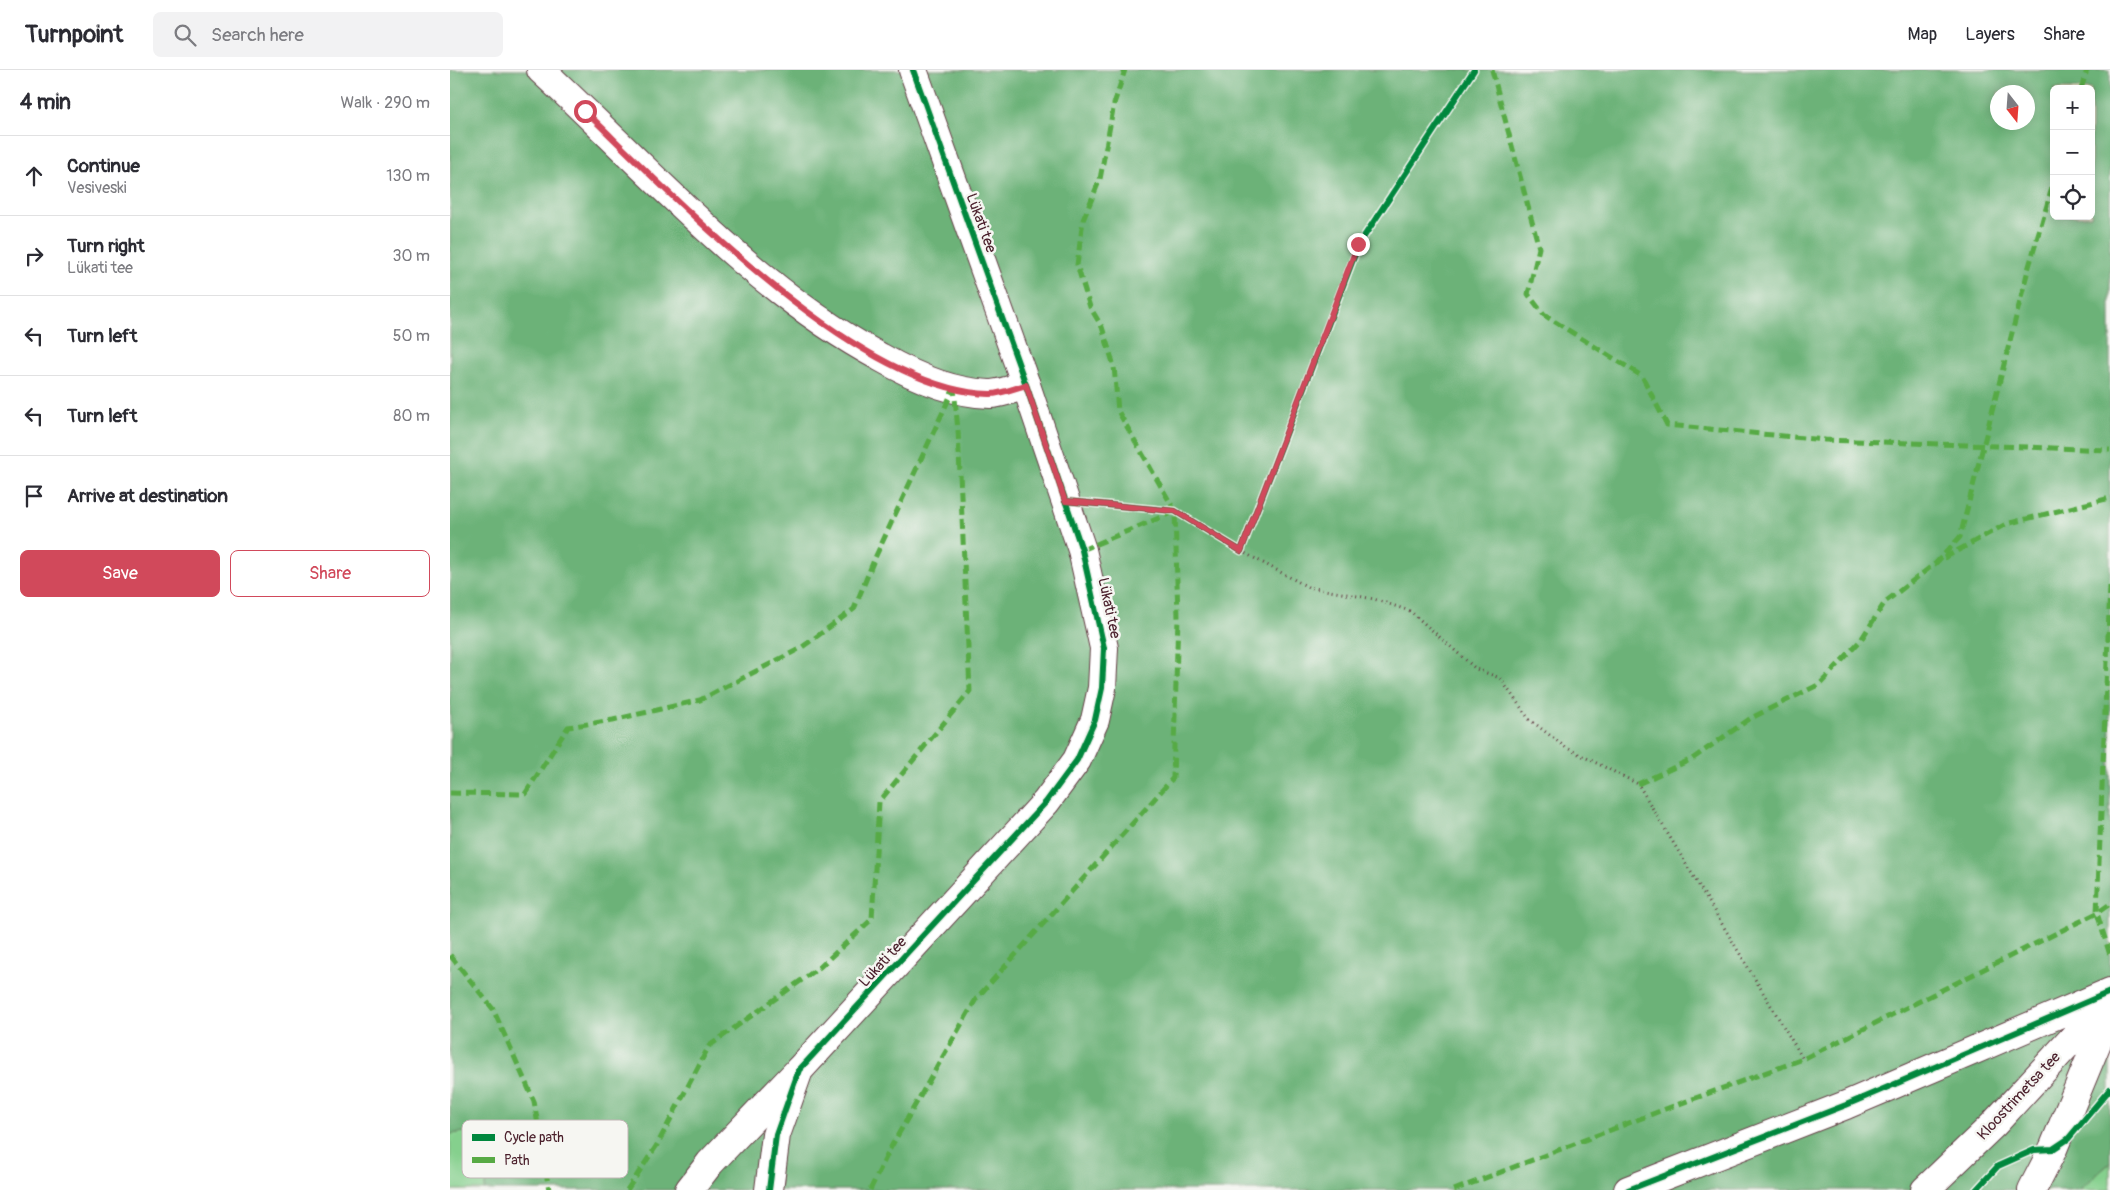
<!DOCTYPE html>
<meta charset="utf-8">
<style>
:root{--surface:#fff;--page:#f2f2f3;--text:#2b2b33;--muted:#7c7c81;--line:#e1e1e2;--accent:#d1495b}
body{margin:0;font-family:Pangolin,sans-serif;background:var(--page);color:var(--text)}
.controls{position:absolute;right:15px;top:15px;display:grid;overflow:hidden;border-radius:8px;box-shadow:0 2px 12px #0003}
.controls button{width:45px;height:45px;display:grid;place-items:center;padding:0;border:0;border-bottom:1px solid var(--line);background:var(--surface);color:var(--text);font:25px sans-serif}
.compass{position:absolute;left:1540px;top:15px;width:45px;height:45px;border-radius:50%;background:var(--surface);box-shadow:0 2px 12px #0003;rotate:163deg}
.stop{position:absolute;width:15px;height:15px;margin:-11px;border:4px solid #d1495b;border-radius:50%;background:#fff}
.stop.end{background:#d1495b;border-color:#fff;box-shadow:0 1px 5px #0008}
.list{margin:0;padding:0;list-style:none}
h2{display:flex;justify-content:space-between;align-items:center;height:65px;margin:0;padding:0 20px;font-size:21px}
h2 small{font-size:16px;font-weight:400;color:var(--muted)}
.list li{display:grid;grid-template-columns:32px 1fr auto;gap:15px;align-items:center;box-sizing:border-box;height:80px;padding:0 20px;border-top:1px solid var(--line)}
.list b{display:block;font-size:19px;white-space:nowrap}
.list p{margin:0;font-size:16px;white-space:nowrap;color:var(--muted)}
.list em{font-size:16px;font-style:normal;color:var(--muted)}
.actions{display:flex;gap:10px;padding:15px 20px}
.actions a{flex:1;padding:11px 0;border:1px solid var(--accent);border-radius:8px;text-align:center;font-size:18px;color:var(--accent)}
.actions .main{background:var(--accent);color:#fff}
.icon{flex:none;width:28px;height:28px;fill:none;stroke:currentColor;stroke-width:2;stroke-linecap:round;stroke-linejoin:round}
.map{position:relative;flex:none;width:1660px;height:1120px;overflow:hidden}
header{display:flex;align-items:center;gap:30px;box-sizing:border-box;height:70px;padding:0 25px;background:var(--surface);border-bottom:1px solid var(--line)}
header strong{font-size:24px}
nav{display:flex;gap:28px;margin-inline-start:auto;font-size:18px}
.search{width:350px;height:45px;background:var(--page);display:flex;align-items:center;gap:12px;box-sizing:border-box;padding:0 18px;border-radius:8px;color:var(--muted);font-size:19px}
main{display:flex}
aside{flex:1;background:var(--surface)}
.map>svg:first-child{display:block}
.green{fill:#85d08d;stroke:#68785c}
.forest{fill:#6cb278;stroke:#5b6852;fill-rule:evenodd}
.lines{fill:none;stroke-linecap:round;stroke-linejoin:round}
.minor-casing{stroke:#633d44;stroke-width:30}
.major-casing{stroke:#633d44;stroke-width:30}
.path{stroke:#633d44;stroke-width:3;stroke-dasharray:1 4;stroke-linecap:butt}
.minor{stroke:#fff;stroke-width:28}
.major{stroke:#fff;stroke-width:28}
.quiet{stroke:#57aa44;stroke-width:5;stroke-dasharray:10 5;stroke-linecap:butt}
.cycleway-casing{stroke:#f6f6f2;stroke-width:9}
.cycleway{stroke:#00873e;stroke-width:6}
.route{stroke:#d1495b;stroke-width:6}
.labels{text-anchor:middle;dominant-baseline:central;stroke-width:5;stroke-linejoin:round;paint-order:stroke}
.street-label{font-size:15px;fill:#4a1f2b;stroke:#f6f6f2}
.key{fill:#f6f6f2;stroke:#c2b6b6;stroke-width:1}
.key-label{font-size:14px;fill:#4a1f2b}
</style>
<header>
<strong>Turnpoint</strong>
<div class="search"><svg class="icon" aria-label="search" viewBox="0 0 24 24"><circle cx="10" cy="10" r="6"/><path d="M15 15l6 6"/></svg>Search here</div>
<nav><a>Map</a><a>Layers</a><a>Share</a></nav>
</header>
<main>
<aside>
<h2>4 min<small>Walk · 290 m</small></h2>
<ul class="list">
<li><svg class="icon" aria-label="ahead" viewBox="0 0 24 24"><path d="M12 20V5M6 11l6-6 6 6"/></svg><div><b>Continue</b><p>Vesiveski</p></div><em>130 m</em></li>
<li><svg class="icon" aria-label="right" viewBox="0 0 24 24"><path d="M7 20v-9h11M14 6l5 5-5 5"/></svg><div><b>Turn right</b><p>Lükati tee</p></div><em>30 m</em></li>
<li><svg class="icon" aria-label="left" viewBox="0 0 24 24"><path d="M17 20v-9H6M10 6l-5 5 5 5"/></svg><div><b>Turn left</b></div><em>50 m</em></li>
<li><svg class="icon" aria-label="left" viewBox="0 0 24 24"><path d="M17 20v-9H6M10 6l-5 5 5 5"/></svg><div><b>Turn left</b></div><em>80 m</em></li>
<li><svg class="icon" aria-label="arrive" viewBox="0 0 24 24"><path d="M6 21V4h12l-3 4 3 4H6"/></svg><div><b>Arrive at destination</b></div></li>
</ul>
<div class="actions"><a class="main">Save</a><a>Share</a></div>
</aside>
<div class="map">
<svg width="1660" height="1120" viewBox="0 0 1660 1120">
<rect width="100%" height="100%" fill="#f6f6f2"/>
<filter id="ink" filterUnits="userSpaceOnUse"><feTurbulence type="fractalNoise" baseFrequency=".02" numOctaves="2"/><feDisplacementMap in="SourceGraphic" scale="10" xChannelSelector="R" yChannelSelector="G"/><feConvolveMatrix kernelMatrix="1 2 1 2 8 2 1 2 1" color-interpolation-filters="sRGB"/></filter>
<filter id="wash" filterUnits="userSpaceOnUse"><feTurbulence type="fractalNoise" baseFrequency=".0096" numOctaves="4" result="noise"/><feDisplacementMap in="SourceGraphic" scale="20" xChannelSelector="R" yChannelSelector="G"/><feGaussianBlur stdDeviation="1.12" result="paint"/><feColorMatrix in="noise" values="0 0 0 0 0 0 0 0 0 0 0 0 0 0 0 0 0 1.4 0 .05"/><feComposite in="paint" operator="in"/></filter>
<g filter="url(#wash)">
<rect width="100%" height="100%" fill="#f2e6cf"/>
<g class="green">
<path d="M29 1060 45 1078 34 1120H0V1064Z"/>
<path d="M1660 1093V1120H1629Z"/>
</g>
<path class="forest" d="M0 0H1660V1093L1629 1120H34L45 1078 29 1060 0 1064ZM1604 19H1641V146H1604ZM1548 22H1578V52H1548Z"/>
</g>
<g filter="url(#ink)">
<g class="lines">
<defs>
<g id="minor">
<path d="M91 0C200 100 299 216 430 287 463 306 501 323 540 324 551 324 565 318 576 315"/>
<path d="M239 1120 260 1093 349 1000"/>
<path d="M1582 1120 1603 1079 1660 941"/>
</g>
<g id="major">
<path d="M319 1120 326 1065 349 1000 596 732 627 690 645 650 652 618 654 578 632 480 576 315 463 0"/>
<path d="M1178 1120 1396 1035 1660 922"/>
<path d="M1475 1120 1543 1055 1660 928"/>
</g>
</defs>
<use href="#minor" class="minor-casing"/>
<use href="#major" class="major-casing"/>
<path class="path" d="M791 481 858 517 924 529 960 541 1026 599 1050 608 1079 649 1115 677 1188 714 1353 989"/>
<use href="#minor" class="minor"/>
<use href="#major" class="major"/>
<g class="quiet">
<path d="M1042 0 1089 178 1078 224 1094 245 1192 306 1217 355 1375 370 1660 380"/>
<path d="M1631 19 1637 0"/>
<path d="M632 480 721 443"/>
<path d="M1494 488 1556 454 1660 428"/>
<path d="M1660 516 1647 843 1660 885"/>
<path d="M1188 714 1242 689 1301 648 1370 614 1411 570 1435 532 1486 493 1510 467 1578 200 1604 111"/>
<path d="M0 723 75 724 118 657 163 650 250 630 351 578 404 539 424 490 504 318"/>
<path d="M0 885 43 939 84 1031 99 1120"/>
<path d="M177 1120 207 1075 259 976 370 897 422 849 429 732 520 621 508 360 504 318"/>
<path d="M420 1120 441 1077 526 929 723 708 728 548 725 441 668 341 664 296 652 257 640 237 627 195 633 150 650 109 664 34 675 0"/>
<path d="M1004 1120 1218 1038 1353 989 1647 843 1660 834"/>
</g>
<defs>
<g id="cycleway">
<path d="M615 431 725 441 791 481 909 174 1024 0"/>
<path d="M319 1120 326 1065 349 1000 596 732 627 690 645 650 652 618 654 578 632 480 576 315 463 0"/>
<path d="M1178 1120 1396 1035 1660 922"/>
<path d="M1526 1120 1548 1096 1584 1080 1603 1079 1618 1069 1660 1019"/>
</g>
</defs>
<use href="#cycleway" class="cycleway-casing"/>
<use href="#cycleway" class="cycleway"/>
</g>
</g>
<g class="lines" filter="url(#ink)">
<path class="route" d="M135 41C226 129 408 321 540 324 551 324 565 318 576 315L615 431 725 441 791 481 908 174"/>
</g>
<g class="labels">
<g class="street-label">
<text transform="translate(531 153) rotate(70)">Lükati tee</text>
<text transform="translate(659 538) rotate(78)">Lükati tee</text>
<text transform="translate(433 892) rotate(-47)">Lükati tee</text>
<text transform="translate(1569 1026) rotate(-47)">Kloostrimetsa tee</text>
</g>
</g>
<rect x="12" y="1050" width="166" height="58" rx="8" class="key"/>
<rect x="22" y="1064" width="23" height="7" fill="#00873e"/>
<rect x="22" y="1087" width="23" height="6" fill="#57aa44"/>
<g class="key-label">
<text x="54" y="1072">Cycle path</text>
<text x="54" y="1095">Path</text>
</g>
</svg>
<div class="controls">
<button>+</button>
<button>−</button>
<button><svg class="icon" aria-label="locate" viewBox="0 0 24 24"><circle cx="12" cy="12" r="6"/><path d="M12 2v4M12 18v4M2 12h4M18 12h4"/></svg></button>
</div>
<svg class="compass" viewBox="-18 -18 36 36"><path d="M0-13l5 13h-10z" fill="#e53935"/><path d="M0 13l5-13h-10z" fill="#7c7c81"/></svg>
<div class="stop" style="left:135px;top:41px"></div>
<div class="stop end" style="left:908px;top:174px"></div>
</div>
</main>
